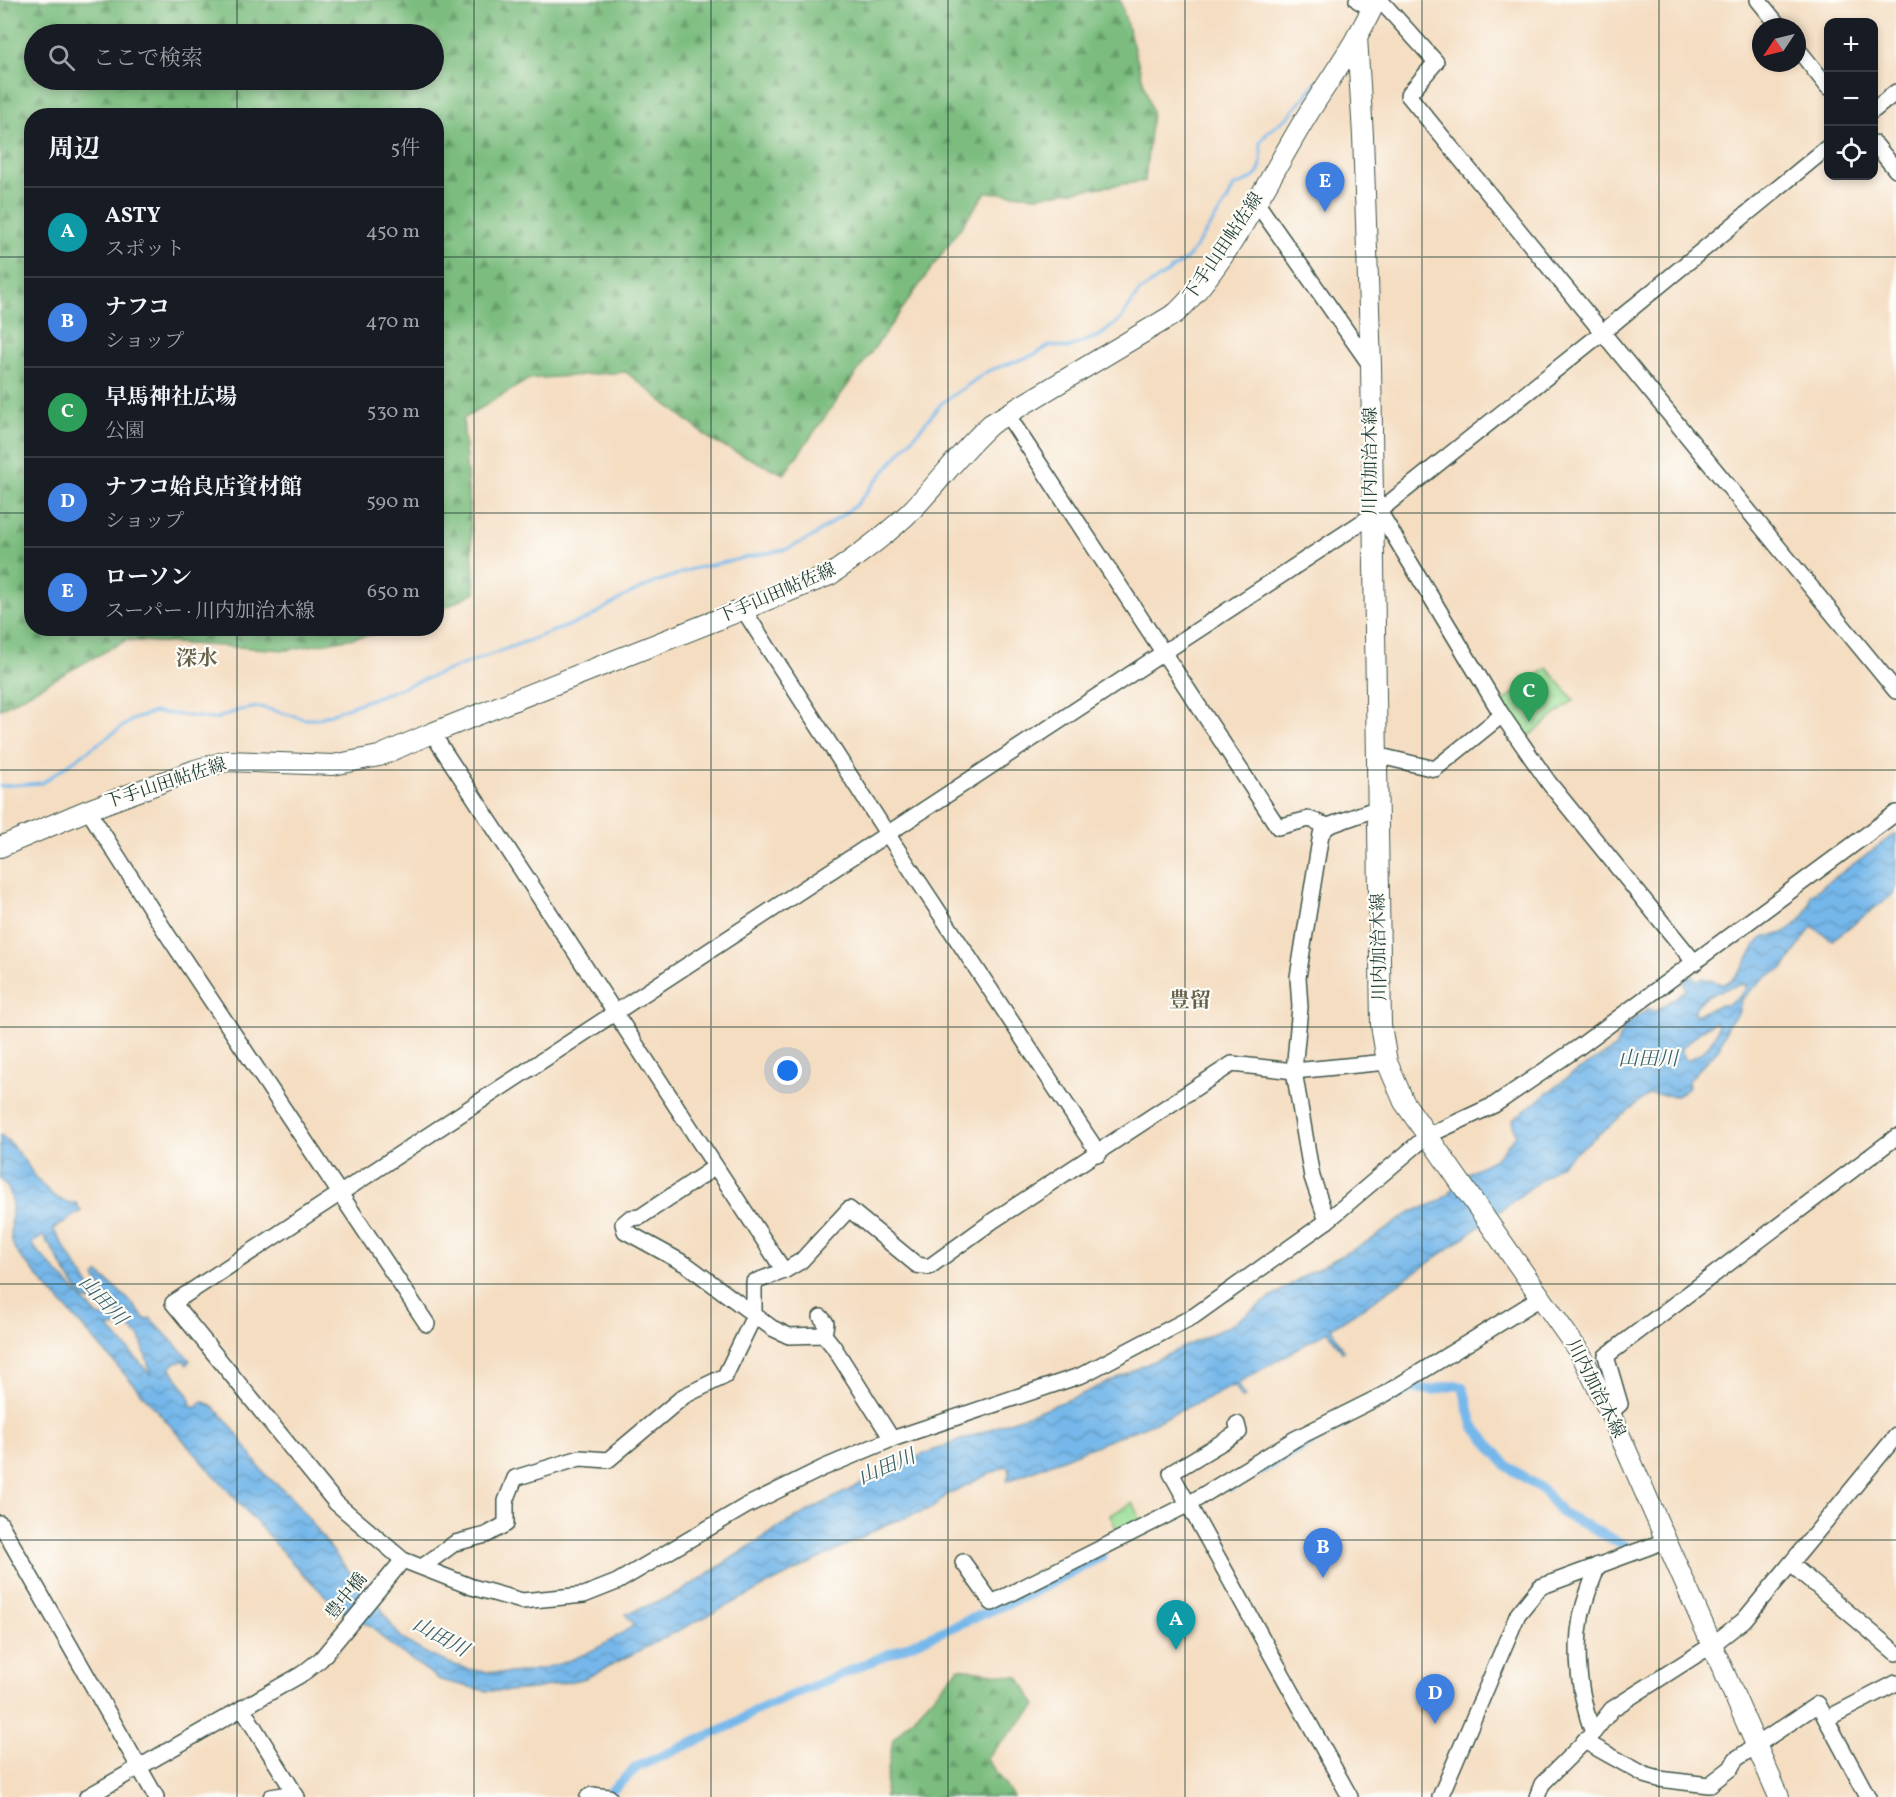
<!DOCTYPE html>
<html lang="ja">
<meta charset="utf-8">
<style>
:root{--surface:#171b24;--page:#20242c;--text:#f1f3f6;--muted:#9ea1a6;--line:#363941;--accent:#1f6fb2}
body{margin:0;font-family:Vollkorn,"Noto Serif JP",serif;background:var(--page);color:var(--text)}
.controls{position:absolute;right:18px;top:18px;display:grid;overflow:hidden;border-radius:12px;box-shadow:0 3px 9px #0003}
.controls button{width:54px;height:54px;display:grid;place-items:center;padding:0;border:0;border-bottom:2px solid var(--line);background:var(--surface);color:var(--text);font:30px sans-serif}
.compass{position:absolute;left:1752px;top:18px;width:54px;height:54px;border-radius:50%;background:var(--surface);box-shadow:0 3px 9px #0003;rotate:235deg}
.you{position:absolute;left:788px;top:1071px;width:21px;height:21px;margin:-15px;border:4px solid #fff;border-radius:50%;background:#1a73e8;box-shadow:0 0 0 9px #1a73e833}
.badge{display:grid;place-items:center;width:39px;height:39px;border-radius:50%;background:var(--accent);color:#fff;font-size:20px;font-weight:700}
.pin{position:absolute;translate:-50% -50px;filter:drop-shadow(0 2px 3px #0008)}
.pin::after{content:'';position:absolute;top:32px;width:21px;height:18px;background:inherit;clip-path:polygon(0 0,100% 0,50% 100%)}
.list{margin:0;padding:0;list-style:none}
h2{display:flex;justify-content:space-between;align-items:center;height:78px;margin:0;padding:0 24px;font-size:26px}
h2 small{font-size:20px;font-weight:400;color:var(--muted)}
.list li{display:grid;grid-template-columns:39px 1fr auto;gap:18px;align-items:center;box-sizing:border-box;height:90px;padding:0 24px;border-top:2px solid var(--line)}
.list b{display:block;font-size:22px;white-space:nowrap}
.list p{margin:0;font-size:20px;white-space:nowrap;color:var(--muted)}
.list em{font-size:20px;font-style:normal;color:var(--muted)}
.icon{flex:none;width:33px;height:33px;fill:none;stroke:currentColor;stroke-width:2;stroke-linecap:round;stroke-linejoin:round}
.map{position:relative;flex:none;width:1896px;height:1797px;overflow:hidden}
.search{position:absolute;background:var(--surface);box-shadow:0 3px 9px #0003;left:24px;top:24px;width:420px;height:66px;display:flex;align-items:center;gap:15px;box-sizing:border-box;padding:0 21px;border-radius:33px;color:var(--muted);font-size:22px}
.panel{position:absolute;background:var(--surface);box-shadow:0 3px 9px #0003;left:24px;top:108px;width:420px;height:528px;border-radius:24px}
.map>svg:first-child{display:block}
.forest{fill:url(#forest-firs);stroke:#4e7d5a;stroke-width:1.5;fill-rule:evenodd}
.park{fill:url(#park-tufts);stroke:#5d8e65;stroke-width:1.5}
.water{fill:url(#water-waves);stroke:#4a7a8f;stroke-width:1.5;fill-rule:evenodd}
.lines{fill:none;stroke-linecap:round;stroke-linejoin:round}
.stream{stroke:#74b7ea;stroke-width:3}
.canal{stroke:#74b7ea;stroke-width:10}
.minor-casing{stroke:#3f5549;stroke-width:18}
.major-casing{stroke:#3f5549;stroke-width:22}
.minor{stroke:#fff;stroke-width:15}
.major{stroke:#fff;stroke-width:20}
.grid{fill:none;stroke:#1f3d34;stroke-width:1.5;stroke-opacity:0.55}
.labels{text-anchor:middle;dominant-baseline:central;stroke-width:4.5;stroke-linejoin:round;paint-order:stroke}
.street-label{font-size:18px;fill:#1f3d34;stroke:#fdfcf7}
.water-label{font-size:20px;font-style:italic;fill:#39626b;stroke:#fdfcf7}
.quarter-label{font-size:21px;font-weight:bold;fill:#666149;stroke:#fdfcf7}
</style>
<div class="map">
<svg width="1896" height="1797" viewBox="0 0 1896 1797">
<defs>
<pattern id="forest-firs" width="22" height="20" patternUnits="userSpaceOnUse" patternTransform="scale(1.5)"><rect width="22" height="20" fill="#7cbd7f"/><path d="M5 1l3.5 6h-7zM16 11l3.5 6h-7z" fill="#659b69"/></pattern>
<pattern id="park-tufts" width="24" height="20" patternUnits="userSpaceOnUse" patternTransform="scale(1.5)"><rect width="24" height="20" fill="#9bde96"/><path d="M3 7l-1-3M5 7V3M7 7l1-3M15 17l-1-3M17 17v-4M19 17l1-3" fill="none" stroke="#85bf82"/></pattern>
<pattern id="water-waves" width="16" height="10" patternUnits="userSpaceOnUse" patternTransform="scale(1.5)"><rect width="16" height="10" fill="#74b7ea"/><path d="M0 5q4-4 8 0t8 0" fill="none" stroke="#5f96be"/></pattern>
</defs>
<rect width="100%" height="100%" fill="#fdfcf7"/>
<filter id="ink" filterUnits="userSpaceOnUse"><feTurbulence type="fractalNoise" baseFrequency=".0167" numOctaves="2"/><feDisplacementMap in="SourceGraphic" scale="12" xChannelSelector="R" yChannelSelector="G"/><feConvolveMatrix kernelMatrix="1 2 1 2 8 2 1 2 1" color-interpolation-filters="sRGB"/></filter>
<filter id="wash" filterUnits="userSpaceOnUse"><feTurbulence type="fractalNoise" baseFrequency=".008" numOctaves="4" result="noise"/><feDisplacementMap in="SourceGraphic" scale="24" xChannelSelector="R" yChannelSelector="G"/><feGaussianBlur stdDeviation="1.35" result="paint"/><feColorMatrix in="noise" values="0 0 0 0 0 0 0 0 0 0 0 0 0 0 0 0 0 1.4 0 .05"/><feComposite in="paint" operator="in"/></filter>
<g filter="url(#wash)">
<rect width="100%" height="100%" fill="#f4ddc1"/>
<g class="forest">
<path d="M0 0H1120L1152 112 1145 181 1037 196 986 192 784 474 714 442 626 372 529 379 463 419 475 592 437 612 436 116H32V628L403 629 287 650 126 640 0 709ZM34 34H434V80H34Z"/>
<path d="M959 1668 1019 1677 1036 1706 986 1758 1013 1797H884L893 1739Z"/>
</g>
<g class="park">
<path d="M1547 668 1574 700 1524 740 1500 704Z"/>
<path d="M1132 1503 1141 1520 1118 1532 1110 1515Z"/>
</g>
<path class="water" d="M1896 833V885L1893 894 1832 940 1812 926 1784 968 1764 978 1741 1000 1738 1014 1728 1024 1719 1048 1688 1081 1689 1087 1677 1096 1649 1094C1546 1177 1443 1258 1331 1328L1344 1351 1342 1352 1328 1331 1238 1383 1245 1397 1242 1398 1235 1385 1160 1420 1007 1481 1010 1469 1006 1466 948 1494 932 1508 887 1524 586 1678 534 1689 506 1691H486L440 1680 388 1643 372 1627 340 1610 296 1567 17 1253C1 1229 25 1200 0 1179V1135C27 1152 41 1204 76 1203L81 1211 53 1229 96 1297 106 1296 95 1277 99 1273 130 1301 146 1320 150 1318 190 1360 187 1365 184 1361 176 1362 170 1368 189 1395 191 1406 196 1408 202 1401C227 1410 247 1453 264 1473 272 1482 283 1488 291 1497 311 1519 327 1546 347 1569 353 1577 364 1583 370 1591 381 1605 387 1622 400 1636 411 1646 425 1653 439 1659 506 1690 577 1666 634 1625L626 1614 679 1593 782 1525 881 1473 924 1454 1078 1396 1229 1326 1297 1280 1372 1239 1411 1212 1436 1203 1449 1194 1463 1175 1495 1159 1516 1135 1512 1121 1515 1118 1572 1074 1615 1048 1624 1027 1647 1009 1656 1011 1687 989 1683 982 1692 975 1697 981 1702 978 1724 984C1747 972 1745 959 1759 941 1764 935 1769 936 1776 935 1794 931 1810 912 1811 895ZM1746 984V989L1738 998 1728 1005H1719L1695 1015 1694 1012C1697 996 1731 986 1746 984ZM1715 1022 1718 1025C1714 1044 1704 1052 1687 1061L1680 1050 1703 1029ZM43 1236C57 1254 67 1278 82 1296 91 1307 107 1299 122 1318L120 1322 98 1316 31 1244ZM126 1326 140 1337 152 1376 108 1327Z"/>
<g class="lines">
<path class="stream" d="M0 786 42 783 132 720 154 712 215 719 240 710 260 707 305 719H317L589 618 625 596 654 583 692 569 787 549 812 537 856 505 942 403 988 371 1034 355 1051 345 1067 348 1101 335 1121 319 1139 292 1188 258 1227 201 1234 186C1261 179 1264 169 1260 142L1268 132 1289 116 1319 79"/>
<g class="canal">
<path d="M1388 1400 1411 1388 1432 1390 1456 1385 1463 1387 1473 1425 1507 1466 1542 1489 1562 1513 1626 1546"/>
<path d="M1230 1487 1345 1422"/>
<path d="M610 1792 637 1767 732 1725 755 1711 1025 1596 1102 1556"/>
</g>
</g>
</g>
<g filter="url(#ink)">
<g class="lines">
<defs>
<g id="minor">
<path d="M1357 0 1372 9"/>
<path d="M1380 0 1436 62 1408 95 1896 691"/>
<path d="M1758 0 1780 27"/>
<path d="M1797 48 1828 87"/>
<path d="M1874 110 1896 92"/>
<path d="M1874 143 1896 170"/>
<path d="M1828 147 1603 332 1379 511 173 1303 336 1503 403 1560 472 1587 522 1601 584 1595 617 1582 746 1506 823 1468 892 1439 1082 1375 1194 1316 1327 1221 1427 1136 1494 1105 1579 1047 1896 813"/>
<path d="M1256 202 1371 366"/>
<path d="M1006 413 1278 827 1309 819 1328 826"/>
<path d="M1379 511 1502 715 1549 783 1695 963"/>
<path d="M743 609 888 835 1099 1154"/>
<path d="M432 733 784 1271"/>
<path d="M1376 755 1435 769 1502 715"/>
<path d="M88 810 167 934 427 1324"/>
<path d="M715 1167 640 1217 630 1218 623 1224 625 1231 687 1265 772 1328 789 1336 824 1335 833 1346 892 1439"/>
<path d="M1327 1221 1312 1177 1294 1071 1300 1007 1298 977 1321 834 1328 826 1378 808"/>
<path d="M821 1317 826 1323 824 1335"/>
<path d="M1610 1413 1620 1404 1606 1356 1896 1137"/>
<path d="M1237 1424 1239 1432 1171 1473 1350 1797"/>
<path d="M0 1523 156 1797"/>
<path d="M963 1562 992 1603 1187 1505 1295 1439 1385 1394 1542 1297"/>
<path d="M1792 1565 1896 1653"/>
<path d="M422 1567 455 1543 486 1535 506 1524V1501L515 1478 580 1458 608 1460 684 1396 725 1376 754 1316V1282L784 1271 801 1261 849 1209 917 1265 929 1267 994 1220 1232 1064 1294 1071 1387 1062"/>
<path d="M242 1708 297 1797"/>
<path d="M1826 1719 1896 1683"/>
<path d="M1593 1733C1580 1698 1574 1655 1581 1618 1584 1600 1592 1582 1598 1565"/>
<path d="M1584 1741 1645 1775 1659 1779 1709 1785 1731 1768 1736 1759 1818 1704 1868 1797"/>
<path d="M87 1797 302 1674 321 1659 403 1560"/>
<path d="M271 1797 294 1793"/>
<path d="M588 1797 592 1795 609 1797"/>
<path d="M1440 1797 1518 1614 1540 1587 1665 1541"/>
<path d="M1537 1797 1542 1784 1593 1733 1612 1709 1712 1645 1744 1620 1896 1436"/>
</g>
<g id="major">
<path d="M1357 36 1363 136 1371 366 1381 1025 1387 1062 1404 1102 1582 1356 1610 1413 1779 1797"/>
<path d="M0 847 88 810 195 770 227 761 333 765 379 756 432 733 830 575C859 555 888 534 913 509 940 481 962 450 991 424L1176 313C1225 267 1267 182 1303 122 1327 82 1357 43 1376 0"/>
</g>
</defs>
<use href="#minor" class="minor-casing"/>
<use href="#major" class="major-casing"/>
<use href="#minor" class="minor"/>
<use href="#major" class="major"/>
</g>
</g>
<path class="grid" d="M237 0V34M474 0V1797M711 0V1797M948 0V1797M1185 0V1797M1422 0V1797M1659 0V1797M237 80V116M0 257H32M436 257H1896M0 513H32M436 513H1896M237 628V1797M0 770H1896M0 1027H1896M0 1284H1896M0 1540H1896"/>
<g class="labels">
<g class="street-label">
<text transform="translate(1224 247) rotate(-56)">下手山田帖佐線</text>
<text transform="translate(1371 461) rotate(-90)">川内加治木線</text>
<text transform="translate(777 594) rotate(-23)">下手山田帖佐線</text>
<text transform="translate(166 784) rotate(-18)">下手山田帖佐線</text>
<text transform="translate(1380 947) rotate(-91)">川内加治木線</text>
<text transform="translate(1595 1389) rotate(63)">川内加治木線</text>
<text transform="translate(347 1597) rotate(-51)">豊中橋</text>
</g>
<g class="water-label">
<text x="1648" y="1060">山田川</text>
<text transform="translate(102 1301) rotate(47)">山田川</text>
<text transform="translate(887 1468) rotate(-23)">山田川</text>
<text transform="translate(440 1638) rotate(29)">山田川</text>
</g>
<g class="quarter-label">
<text x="197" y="659">深水</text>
<text x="1190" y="1001">豊留</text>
</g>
</g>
</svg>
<div class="controls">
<button>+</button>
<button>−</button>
<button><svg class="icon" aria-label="locate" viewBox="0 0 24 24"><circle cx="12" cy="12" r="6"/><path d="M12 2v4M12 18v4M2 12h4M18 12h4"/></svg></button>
</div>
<svg class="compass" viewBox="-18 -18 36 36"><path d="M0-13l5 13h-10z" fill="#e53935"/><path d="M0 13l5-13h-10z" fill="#9ea1a6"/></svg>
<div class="you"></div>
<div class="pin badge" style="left:1176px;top:1650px;background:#0f9aa8">A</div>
<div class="pin badge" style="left:1323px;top:1578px;background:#3f7fe0">B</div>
<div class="pin badge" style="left:1529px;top:722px;background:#2e9e5b">C</div>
<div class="pin badge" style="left:1435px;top:1724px;background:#3f7fe0">D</div>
<div class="pin badge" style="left:1325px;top:212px;background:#3f7fe0">E</div>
<div class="search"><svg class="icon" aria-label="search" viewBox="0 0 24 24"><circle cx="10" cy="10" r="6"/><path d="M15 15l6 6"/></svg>ここで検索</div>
<section class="panel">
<h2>周辺<small>5件</small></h2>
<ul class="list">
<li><span class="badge" style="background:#0f9aa8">A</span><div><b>ASTY</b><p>スポット</p></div><em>450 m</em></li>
<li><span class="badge" style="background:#3f7fe0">B</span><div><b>ナフコ</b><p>ショップ</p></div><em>470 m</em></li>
<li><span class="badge" style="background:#2e9e5b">C</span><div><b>早馬神社広場</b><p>公園</p></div><em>530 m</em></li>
<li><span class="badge" style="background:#3f7fe0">D</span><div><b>ナフコ姶良店資材館</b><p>ショップ</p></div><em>590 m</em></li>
<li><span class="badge" style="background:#3f7fe0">E</span><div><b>ローソン</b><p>スーパー · 川内加治木線</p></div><em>650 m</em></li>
</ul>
</section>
</div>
